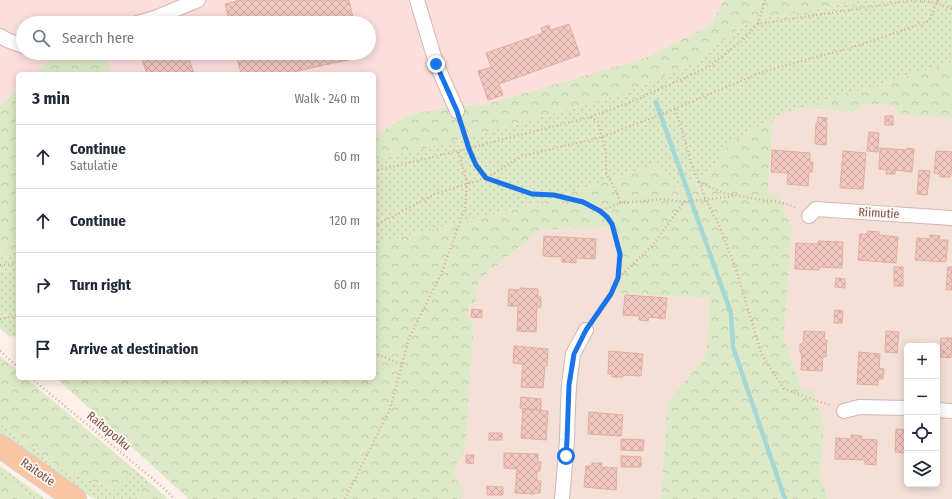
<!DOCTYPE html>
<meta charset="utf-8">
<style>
:root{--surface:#fff;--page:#f6f6f7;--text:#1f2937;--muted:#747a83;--line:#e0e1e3}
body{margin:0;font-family:"Fira Sans Condensed",sans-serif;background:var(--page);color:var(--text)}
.controls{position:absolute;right:12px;bottom:12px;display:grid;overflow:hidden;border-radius:6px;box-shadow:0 2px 10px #0003}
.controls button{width:36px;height:36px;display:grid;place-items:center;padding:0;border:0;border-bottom:1px solid var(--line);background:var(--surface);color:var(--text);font:20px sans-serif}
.stop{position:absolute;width:12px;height:12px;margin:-9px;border:3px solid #1a73e8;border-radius:50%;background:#fff}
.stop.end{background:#1a73e8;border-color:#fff;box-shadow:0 1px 4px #0008}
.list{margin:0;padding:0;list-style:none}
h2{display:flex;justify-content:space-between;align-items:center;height:52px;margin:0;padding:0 16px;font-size:17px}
h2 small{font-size:13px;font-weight:400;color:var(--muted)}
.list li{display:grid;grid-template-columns:26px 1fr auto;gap:12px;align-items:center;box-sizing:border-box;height:64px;padding:0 16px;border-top:1px solid var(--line)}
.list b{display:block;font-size:15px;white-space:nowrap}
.list p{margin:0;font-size:13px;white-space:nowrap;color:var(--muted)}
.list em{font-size:13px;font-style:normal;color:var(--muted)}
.icon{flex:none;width:22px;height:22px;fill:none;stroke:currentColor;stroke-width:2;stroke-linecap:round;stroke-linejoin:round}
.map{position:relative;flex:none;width:952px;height:499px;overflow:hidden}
.search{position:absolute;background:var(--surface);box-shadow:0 2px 10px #0003;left:16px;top:16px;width:360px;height:44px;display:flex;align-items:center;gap:10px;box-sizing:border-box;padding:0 14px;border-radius:22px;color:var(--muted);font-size:15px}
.panel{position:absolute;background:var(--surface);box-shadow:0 2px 10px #0003;left:16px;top:72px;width:360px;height:308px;border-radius:6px}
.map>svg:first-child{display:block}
.residential{fill:#f4e0d7;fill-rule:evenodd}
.commercial{fill:#fcdfdd}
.grass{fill:url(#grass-dots)}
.forest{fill:url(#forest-crowns)}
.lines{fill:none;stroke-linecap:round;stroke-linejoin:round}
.stream{stroke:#a3d8d4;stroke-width:4.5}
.building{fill:url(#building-cross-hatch);stroke:#e4aba1}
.street-casing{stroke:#d1b8b1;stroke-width:16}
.primary-casing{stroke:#d9cecd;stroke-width:24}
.path{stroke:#d7aba3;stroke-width:2.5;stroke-dasharray:1 3;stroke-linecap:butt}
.street{stroke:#fff;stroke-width:14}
.primary{stroke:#fac5a3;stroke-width:22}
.route{stroke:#1a73e8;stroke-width:5}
.labels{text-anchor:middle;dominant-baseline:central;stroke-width:4;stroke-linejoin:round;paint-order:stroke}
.street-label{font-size:12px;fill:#77514c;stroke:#fff5ef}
</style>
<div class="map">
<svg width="952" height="499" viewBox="0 0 952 499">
<defs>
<pattern id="grass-dots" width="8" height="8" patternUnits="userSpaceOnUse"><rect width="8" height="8" fill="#deeac7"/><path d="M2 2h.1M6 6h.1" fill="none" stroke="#c2caad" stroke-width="1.8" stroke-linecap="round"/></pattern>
<pattern id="forest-crowns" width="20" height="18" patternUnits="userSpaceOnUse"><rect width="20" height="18" fill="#deeac7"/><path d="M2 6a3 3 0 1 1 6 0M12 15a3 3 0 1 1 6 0" fill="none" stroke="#c2caad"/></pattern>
<pattern id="building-cross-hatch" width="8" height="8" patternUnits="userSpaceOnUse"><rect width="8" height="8" fill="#f2c9c1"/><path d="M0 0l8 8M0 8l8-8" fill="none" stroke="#c9a69f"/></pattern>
</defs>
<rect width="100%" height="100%" fill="#fcf0e9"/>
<g class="residential">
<path d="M867 104 892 105 900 115 952 119V499H828L821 476 824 427 802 389 784 337 792 231 768 195 773 118 801 108 854 112ZM907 346H937V484H907Z"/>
<path d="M614 226 618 293 710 299 706 355 667 404 661 499H462L463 486 455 479 456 465 465 451 474 323 468 319 469 305 476 302 478 281 539 230Z"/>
</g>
<path class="commercial" d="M0 0H723L712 24 645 58 487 104 448 107 407 115 374 137V74H111L105 53H369V23H23V53H88L49 61 34 74H18V89L0 106Z"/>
<g class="grass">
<path d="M864 0H952V62L801 108 773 118 731 143 707 173 676 190 660 163 545 201 374 244V160L455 141 620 95 694 63 742 26 753 20Z"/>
<path d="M18 251V335L10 337 0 328V256Z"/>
<path d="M0 424 63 470 115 490 134 469 149 482 134 497 136 499H95L47 469 0 436Z"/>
<path d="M0 466 45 499H33L0 475Z"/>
</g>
<g class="forest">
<path d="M723 0H864L753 20 742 26 694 63 620 95 455 141 374 160V137L407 115 448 107 487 104 645 58 712 24Z"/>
<path d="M88 53H105L111 74H34L49 61Z"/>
<path d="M952 62V119L900 115 892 105 868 104 854 112 801 108Z"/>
<path d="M18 89V251L0 256V106Z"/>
<path d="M773 118 768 194 779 195 792 231 784 337 802 389 812 390 824 427 821 476 828 499H661L667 404 706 355 710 299 618 293 614 226 539 230 478 281 476 302 469 305 468 319 474 323 465 451 456 465 455 479 463 486 462 499H189L56 378H374V244L545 201 660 163 676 190 707 173 731 143Z"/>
<path d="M0 356 18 371V378H26L134 469 116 490 63 470 0 424Z"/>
<path d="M0 475 33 499H0Z"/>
<path d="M149 482 168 499H136L134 497Z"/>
</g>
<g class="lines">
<path class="stream" d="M656 102 731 313 733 347 785 499"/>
</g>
<g class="building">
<path d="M241 0H349L354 23H230L225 4Z"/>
<path d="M569 24 580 55 499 84 503 95 488 100 478 71 491 67 486 53 543 33 541 28 549 25 551 30Z"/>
<path d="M150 53H187L194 74H147L141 56Z"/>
<path d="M236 53H360L361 57 284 74H241Z"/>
<rect x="885" y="116" width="8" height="9"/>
<path d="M818 117 827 118 826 123H827L826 145 815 144 816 123H817Z"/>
<path d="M869 132 879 133 878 152 867 151Z"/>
<path d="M880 148 907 150V148L914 149 912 172 895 170V174H886L887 170 879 169Z"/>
<path d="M772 150 810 153V162H813L812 172H809L808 186 787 184 788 173 771 172Z"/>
<path d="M843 151 866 153 863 189 840 188Z"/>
<path d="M936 151 952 152V174H951L950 177H940V174L934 173Z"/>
<path d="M919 170 930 171 927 195 917 194Z"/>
<path d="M868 231 879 232V235L898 237 896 263 858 260 860 234H867Z"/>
<path d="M930 235 940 236 939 240H948L946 262 915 260 917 238 930 239Z"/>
<path d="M544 236 596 239 595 259 576 258V263L562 262V257L543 256Z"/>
<path d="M818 241 843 242 842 268 820 267 819 270 795 269 796 243 818 244Z"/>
<rect x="894" y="267" width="9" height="19"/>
<path d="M948 267H952V290H946Z"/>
<path d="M836 278 845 279V288L835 287Z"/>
<path d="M520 288 538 289V297H541V307H537L536 332 517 331 518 306H508L509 289 520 290Z"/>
<path d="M625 295 667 298 665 319 649 317 648 321 639 320 640 316 623 315Z"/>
<path d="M472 309 482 310V318L471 317Z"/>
<path d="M835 310 843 311 842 323H834Z"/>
<path d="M804 331 825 332 824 340H827L826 357 823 356 822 371 801 370 802 353H800V344H803Z"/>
<path d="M886 331 899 332 897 353 885 352Z"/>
<path d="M941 338H952L951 358 940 357Z"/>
<path d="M514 346 548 349 547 366H545L543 388 521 387 523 364 513 363Z"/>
<path d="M609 351 643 354 641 376 623 375V377H612V374H608Z"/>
<path d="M859 352 880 354 879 368 884 369 883 379H878V385L857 384Z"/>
<path d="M521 397 541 399V410L520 408Z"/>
<path d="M523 409 548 411 546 440 521 438Z"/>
<path d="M589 412 623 415 621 436 588 434Z"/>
<path d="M896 429 907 430V453L895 452Z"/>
<rect x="489" y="433" width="13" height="7"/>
<path d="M851 435 862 436 861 439 877 440 876 465 865 464V460L835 459 836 438 851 439Z"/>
<path d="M621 439 644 440 643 451 621 450Z"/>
<path d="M504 453 538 454V462H541L540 471H537V481H541L540 493H535V494L515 493 517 469 504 468Z"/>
<path d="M466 455H474L473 464 466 463Z"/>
<path d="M621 456 641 457V467H621Z"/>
<path d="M592 463H602L601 467 617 468 616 490 584 487 586 466H591Z"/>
<path d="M487 486 503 487V495H487Z"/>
</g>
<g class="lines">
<defs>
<g id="street">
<path d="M417 0 436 63 457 111"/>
<path d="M137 23 155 18 198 0"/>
<path d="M0 36 7 40 23 46"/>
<path d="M809 216 816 209 952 218"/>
<path d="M937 410 952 411"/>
<path d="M844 411 859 407 907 408"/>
<path d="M562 499 567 440 568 406 569 385 573 354 586 330"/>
</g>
<path id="primary" d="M0 446 75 499"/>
</defs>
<use href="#street" class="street-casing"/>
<use href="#primary" class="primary-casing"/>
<g class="path">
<path d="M916 0 937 3 952 9"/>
<path d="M758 24 765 0"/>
<path d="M675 109 681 127 692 166 699 182 723 193 756 199 778 202 790 205 797 209"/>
<path d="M591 117 598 122 606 153V172L617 193 620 203 600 211"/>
<path d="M461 123 469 149 476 165 486 178 532 194 554 195 583 202 600 211 607 217 612 224 620 254 618 278 611 294 593 320"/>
<path d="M374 171 458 151 590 117 626 104 707 68 744 39 758 24 914 0"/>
<path d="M699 182 706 200 718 223 735 266 762 355 784 389 832 406"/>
<path d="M620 203 664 199 684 202"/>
<path d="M374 226 435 194 486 178 522 156 602 137 667 112 762 72 857 46 929 21 938 0"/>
<path d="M0 265 18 264"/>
<path d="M619 277 652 246 684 202 736 196"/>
<path d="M0 319 18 315"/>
<path d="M0 351 18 367"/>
<path d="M374 353 401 364"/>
<path d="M31 378 159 484 175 499"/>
<path d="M345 499 390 409 409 338 441 274 465 208 467 183 458 151"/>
</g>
<use href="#street" class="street"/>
<use href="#primary" class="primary"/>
</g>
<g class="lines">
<path class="route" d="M436 64 457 111 469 149 476 165 486 178 532 194 554 195 583 202 600 211 607 217 612 224 620 254 618 278 611 294 586 330 574 354 569 385 567 440 566 456"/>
</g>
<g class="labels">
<g class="street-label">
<text transform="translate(879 213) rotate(3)">Riimutie</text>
<text transform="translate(109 431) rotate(40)">Raitopolku</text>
<text transform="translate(38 472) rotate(35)">Raitotie</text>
</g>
</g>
</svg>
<div class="controls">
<button>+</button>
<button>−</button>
<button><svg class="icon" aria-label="locate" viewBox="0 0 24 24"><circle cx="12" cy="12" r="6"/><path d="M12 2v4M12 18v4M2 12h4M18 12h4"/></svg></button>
<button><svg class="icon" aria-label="layers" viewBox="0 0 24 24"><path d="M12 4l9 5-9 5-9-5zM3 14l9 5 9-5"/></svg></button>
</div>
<div class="stop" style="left:566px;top:456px"></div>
<div class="stop end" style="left:436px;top:64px"></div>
<div class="search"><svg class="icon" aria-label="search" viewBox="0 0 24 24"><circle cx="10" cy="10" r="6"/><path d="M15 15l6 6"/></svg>Search here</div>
<section class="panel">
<h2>3 min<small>Walk · 240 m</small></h2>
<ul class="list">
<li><svg class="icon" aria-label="ahead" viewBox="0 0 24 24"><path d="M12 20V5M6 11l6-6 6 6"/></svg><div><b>Continue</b><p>Satulatie</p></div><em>60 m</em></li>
<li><svg class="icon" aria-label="ahead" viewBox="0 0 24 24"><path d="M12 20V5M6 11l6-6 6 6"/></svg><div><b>Continue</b></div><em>120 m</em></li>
<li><svg class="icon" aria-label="right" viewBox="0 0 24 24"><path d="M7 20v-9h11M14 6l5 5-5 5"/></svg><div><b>Turn right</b></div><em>60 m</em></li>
<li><svg class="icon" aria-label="arrive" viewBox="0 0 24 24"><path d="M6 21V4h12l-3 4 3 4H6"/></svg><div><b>Arrive at destination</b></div></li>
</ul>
</section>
</div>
